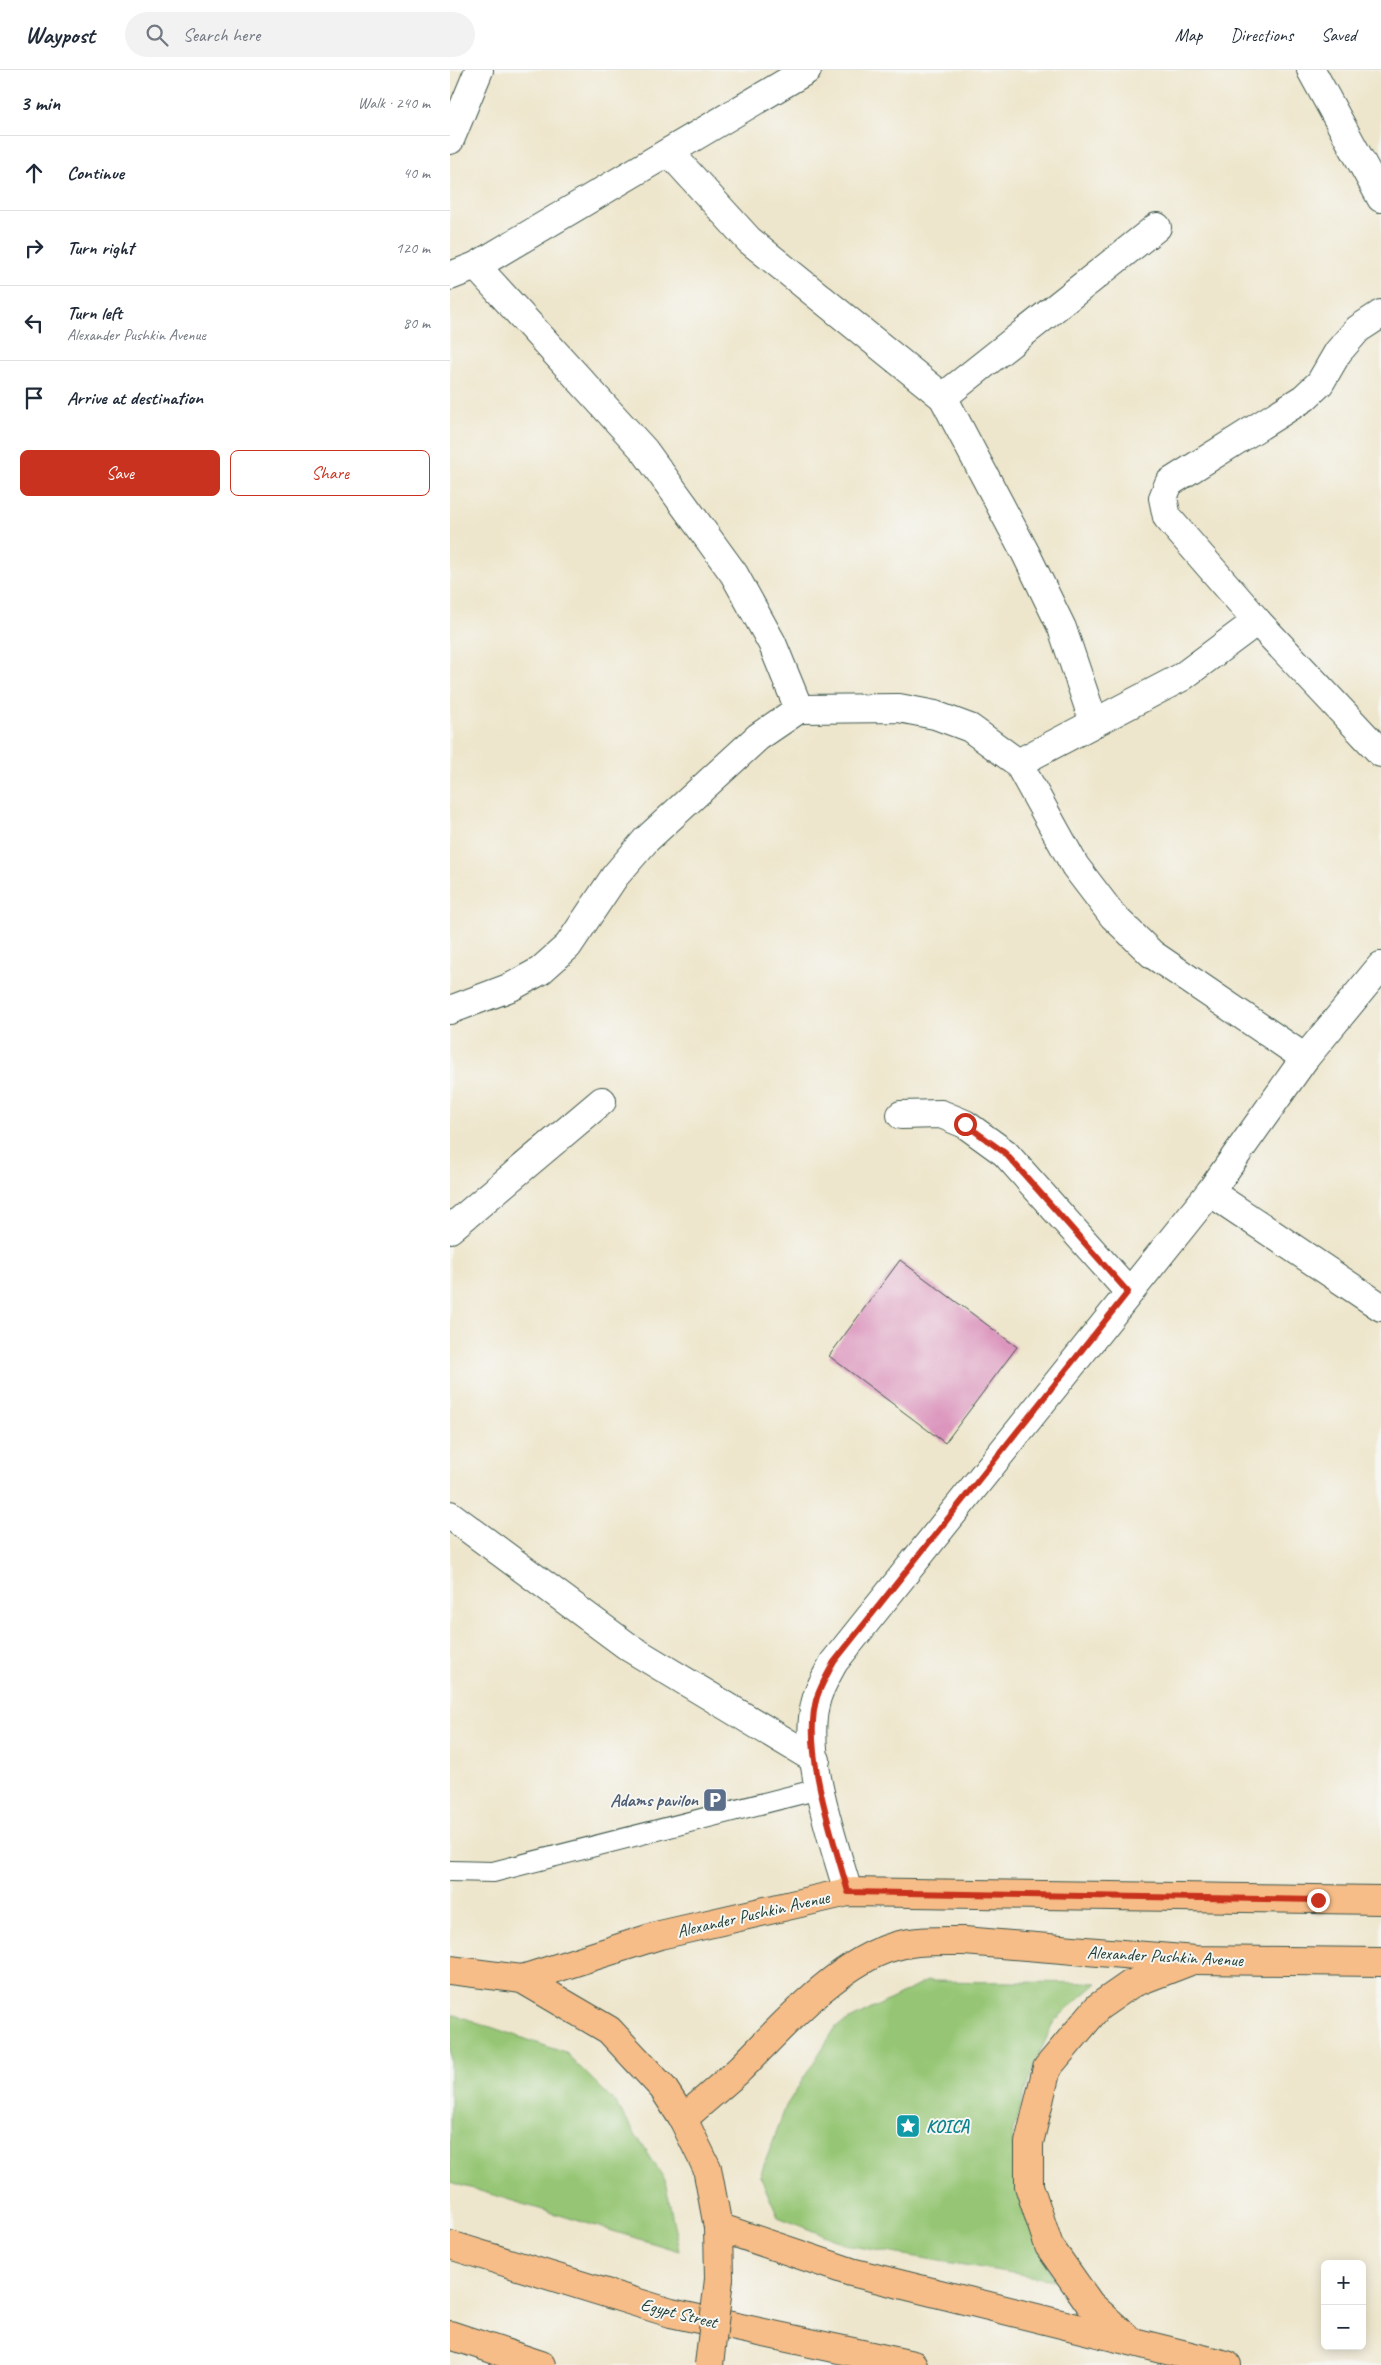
<!DOCTYPE html>
<meta charset="utf-8">
<style>
:root{--surface:#fff;--page:#f2f2f3;--text:#1f2937;--muted:#747a83;--line:#e0e1e3;--accent:#c8321e}
body{margin:0;font-family:Caveat,sans-serif;background:var(--page);color:var(--text)}
.controls{position:absolute;right:15px;bottom:15px;display:grid;overflow:hidden;border-radius:8px;box-shadow:0 2px 12px #0003}
.controls button{width:45px;height:45px;display:grid;place-items:center;padding:0;border:0;border-bottom:1px solid var(--line);background:var(--surface);color:var(--text);font:25px sans-serif}
.stop{position:absolute;width:15px;height:15px;margin:-11px;border:4px solid #c8321e;border-radius:50%;background:#fff}
.stop.end{background:#c8321e;border-color:#fff;box-shadow:0 1px 5px #0008}
.list{margin:0;padding:0;list-style:none}
h2{display:flex;justify-content:space-between;align-items:center;height:65px;margin:0;padding:0 20px;font-size:21px}
h2 small{font-size:16px;font-weight:400;color:var(--muted)}
.list li{display:grid;grid-template-columns:32px 1fr auto;gap:15px;align-items:center;box-sizing:border-box;height:75px;padding:0 20px;border-top:1px solid var(--line)}
.list b{display:block;font-size:19px;white-space:nowrap}
.list p{margin:0;font-size:16px;white-space:nowrap;color:var(--muted)}
.list em{font-size:16px;font-style:normal;color:var(--muted)}
.actions{display:flex;gap:10px;padding:15px 20px}
.actions a{flex:1;padding:11px 0;border:1px solid var(--accent);border-radius:8px;text-align:center;font-size:18px;color:var(--accent)}
.actions .main{background:var(--accent);color:#fff}
.icon{flex:none;width:28px;height:28px;fill:none;stroke:currentColor;stroke-width:2;stroke-linecap:round;stroke-linejoin:round}
.map{position:relative;flex:none;width:931px;height:2295px;overflow:hidden}
header{display:flex;align-items:center;gap:30px;box-sizing:border-box;height:70px;padding:0 25px;background:var(--surface);border-bottom:1px solid var(--line)}
header strong{font-size:24px}
nav{display:flex;gap:28px;margin-inline-start:auto;font-size:18px}
.search{width:350px;height:45px;background:var(--page);display:flex;align-items:center;gap:12px;box-sizing:border-box;padding:0 18px;border-radius:28px;color:var(--muted);font-size:19px}
main{display:flex}
aside{flex:1;background:var(--surface)}
.map>svg:first-child{display:block}
.green{fill:#96c675;stroke:#5a8254}
.building{fill:#dc95bd}
.lines{fill:none;stroke-linecap:round;stroke-linejoin:round}
.service-casing{stroke:#3e564b;stroke-width:22}
.minor-casing{stroke:#3e564b;stroke-width:30}
.tertiary-casing{stroke:#3e564b;stroke-width:30}
.primary-casing{stroke:#3e564b;stroke-width:30}
.service{stroke:#fff;stroke-width:20}
.minor{stroke:#fff;stroke-width:28}
.tertiary{stroke:#fff;stroke-width:28}
.primary{stroke:#f7bd88;stroke-width:28}
.primary-bridge-casing{stroke:#3e564b;stroke-width:30;stroke-linecap:butt}
.primary-bridge{stroke:#f7bd88;stroke-width:28}
.route{stroke:#c8321e;stroke-width:6}
.labels{text-anchor:middle;dominant-baseline:central;stroke-width:4;stroke-linejoin:round;paint-order:stroke}
.service-label{font-size:18px;font-weight:bold;fill:#4e5e75;stroke:#f6f6f2;text-anchor:end}
.street-label{font-size:18px;fill:#1f3d34;stroke:#f6f6f2}
.culture-label{font-size:18px;font-weight:bold;fill:#0d838f;stroke:#f6f6f2;text-anchor:start}
</style>
<header>
<strong>Waypost</strong>
<div class="search"><svg class="icon" aria-label="search" viewBox="0 0 24 24"><circle cx="10" cy="10" r="6"/><path d="M15 15l6 6"/></svg>Search here</div>
<nav><a>Map</a><a>Directions</a><a>Saved</a></nav>
</header>
<main>
<aside>
<h2>3 min<small>Walk · 240 m</small></h2>
<ul class="list">
<li><svg class="icon" aria-label="ahead" viewBox="0 0 24 24"><path d="M12 20V5M6 11l6-6 6 6"/></svg><div><b>Continue</b></div><em>40 m</em></li>
<li><svg class="icon" aria-label="right" viewBox="0 0 24 24"><path d="M7 20v-9h11M14 6l5 5-5 5"/></svg><div><b>Turn right</b></div><em>120 m</em></li>
<li><svg class="icon" aria-label="left" viewBox="0 0 24 24"><path d="M17 20v-9H6M10 6l-5 5 5 5"/></svg><div><b>Turn left</b><p>Alexander Pushkin Avenue</p></div><em>80 m</em></li>
<li><svg class="icon" aria-label="arrive" viewBox="0 0 24 24"><path d="M6 21V4h12l-3 4 3 4H6"/></svg><div><b>Arrive at destination</b></div></li>
</ul>
<div class="actions"><a class="main">Save</a><a>Share</a></div>
</aside>
<div class="map">
<svg width="931" height="2295" viewBox="0 0 931 2295">
<rect width="100%" height="100%" fill="#f6f6f2"/>
<filter id="ink" filterUnits="userSpaceOnUse"><feTurbulence type="fractalNoise" baseFrequency=".02" numOctaves="2"/><feDisplacementMap in="SourceGraphic" scale="10" xChannelSelector="R" yChannelSelector="G"/><feConvolveMatrix kernelMatrix="1 2 1 2 8 2 1 2 1" color-interpolation-filters="sRGB"/></filter>
<filter id="wash" filterUnits="userSpaceOnUse"><feTurbulence type="fractalNoise" baseFrequency=".0096" numOctaves="4" result="noise"/><feDisplacementMap in="SourceGraphic" scale="20" xChannelSelector="R" yChannelSelector="G"/><feGaussianBlur stdDeviation="1.12" result="paint"/><feColorMatrix in="noise" values="0 0 0 0 0 0 0 0 0 0 0 0 0 0 0 0 0 1.4 0 .05"/><feComposite in="paint" operator="in"/></filter>
<g filter="url(#wash)">
<rect width="100%" height="100%" fill="#eee6cc"/>
<g class="green">
<path d="M477 1911 647 1913 604 1951 581 2003 562 2064 571 2135 604 2210 401 2176 328 2147 310 2106 336 2036 386 1957Z"/>
<path d="M0 1943 116 1983 164 2031 215 2110 229 2181 0 2112Z"/>
</g>
<g id="blocks">
<path class="building" d="M450 1190 567 1277 495 1373 379 1286Z"/>
</g>
</g>
<g filter="url(#ink)">
<use href="#blocks" fill-opacity="0" stroke="#3e564b" stroke-width="1"/>
<g class="lines">
<defs>
<path id="service" d="M0 1801 43 1802 369 1719"/>
<g id="minor">
<path d="M861 0 931 128"/>
<path d="M0 70 29 0"/>
<path d="M219 82 299 170 493 327 576 484 612 558 644 653"/>
<path d="M26 196 194 380 284 504 322 573 349 639"/>
<path d="M0 206 26 196 357 0"/>
<path d="M493 327 707 157"/>
<path d="M807 551 717 447 713 428 719 413 854 328 870 313 888 282 908 259 931 244"/>
<path d="M568 693 732 607 807 551 931 683"/>
<path d="M0 940 61 917 90 901 118 876 165 806 196 770 308 667 349 639 449 638 485 645 520 658 568 693 625 796 663 846 702 884 855 988"/>
<path d="M451 1045 491 1044 515 1054 555 1083 679 1222"/>
<path d="M760 1122 931 1237"/>
<path d="M0 1159 152 1031"/>
<path d="M0 1445 180 1578 366 1690"/>
</g>
<path id="tertiary" d="M398 1822C383 1769 350 1681 367 1627 371 1615 378 1603 384 1592L760 1122 855 988 931 896"/>
<g id="primary">
<path d="M0 1900 72 1909 159 1960 213 2018 233 2049 257 2098 268 2157 269 2209"/>
<path d="M72 1909 210 1865 398 1822 931 1830"/>
<path d="M233 2049C251 2033 270 2017 288 2001 329 1960 388 1891 446 1876 467 1870 492 1871 514 1871L745 1890 931 1892"/>
<path d="M268 2157 401 2202 777 2295"/>
<path d="M0 2175 221 2243 463 2295"/>
<path d="M0 2265 91 2295"/>
<path d="M676 2267 640 2234 599 2176 579 2116V2073L597 1998 648 1937 681 1914 738 1892"/>
</g>
</defs>
<use href="#service" class="service-casing"/>
<use href="#minor" class="minor-casing"/>
<use href="#tertiary" class="tertiary-casing"/>
<use href="#primary" class="primary-casing"/>
<use href="#service" class="service"/>
<use href="#minor" class="minor"/>
<use href="#tertiary" class="tertiary"/>
<use href="#primary" class="primary"/>
<defs>
<path id="primary-bridge" d="M259 2295 269 2209"/>
</defs>
<use href="#primary-bridge" class="primary-bridge-casing"/>
<use href="#primary-bridge" class="primary-bridge"/>
</g>
</g>
<g class="lines" filter="url(#ink)">
<path class="route" d="M515 1054 555 1083 678 1222 384 1592C378 1603 371 1615 367 1627 351 1679 384 1770 398 1822L868 1830"/>
</g>
<defs>
<symbol id="parking-square" viewBox="-11 -11 22 22"><rect x="-9" y="-9" width="18" height="18" rx="4" fill="#5c6f8a" stroke="#f6f6f2"/><path d="M-3.5-5.5H1a3.5 3.5 0 0 1 0 7H-1V5.5H-3.5ZM-1-3.4V-.6H.8a1.4 1.4 0 0 0 0-2.8Z" fill="#fff"/></symbol>
<symbol id="sight-square" viewBox="-11 -11 22 22"><rect x="-9" y="-9" width="18" height="18" rx="4" fill="#0f9aa8" stroke="#f6f6f2"/><path d="M0-6L1.8-2.2L6-1.7L2.9 1.2L3.7 5.4L0 3.3L-3.7 5.4L-2.9 1.2L-6-1.7L-1.8-2.2Z" fill="#fff"/></symbol>
</defs>
<g fill-rule="evenodd">
<use href="#parking-square" x="251" y="1716" width="28" height="28"/>
<use href="#sight-square" x="444" y="2042" width="28" height="28"/>
</g>
<g class="labels">
<g class="service-label">
<text x="248" y="1730">Adams pavilon</text>
</g>
<g class="street-label">
<text transform="translate(303 1844) rotate(-13)">Alexander Pushkin Avenue</text>
<text transform="translate(715 1886) rotate(3)">Alexander Pushkin Avenue</text>
<text transform="translate(229 2243) rotate(14)">Egypt Street</text>
</g>
<g class="culture-label">
<text x="476" y="2056">KOICA</text>
</g>
</g>
</svg>
<div class="controls">
<button>+</button>
<button>−</button>
</div>
<div class="stop" style="left:515px;top:1054px"></div>
<div class="stop end" style="left:868px;top:1830px"></div>
</div>
</main>
